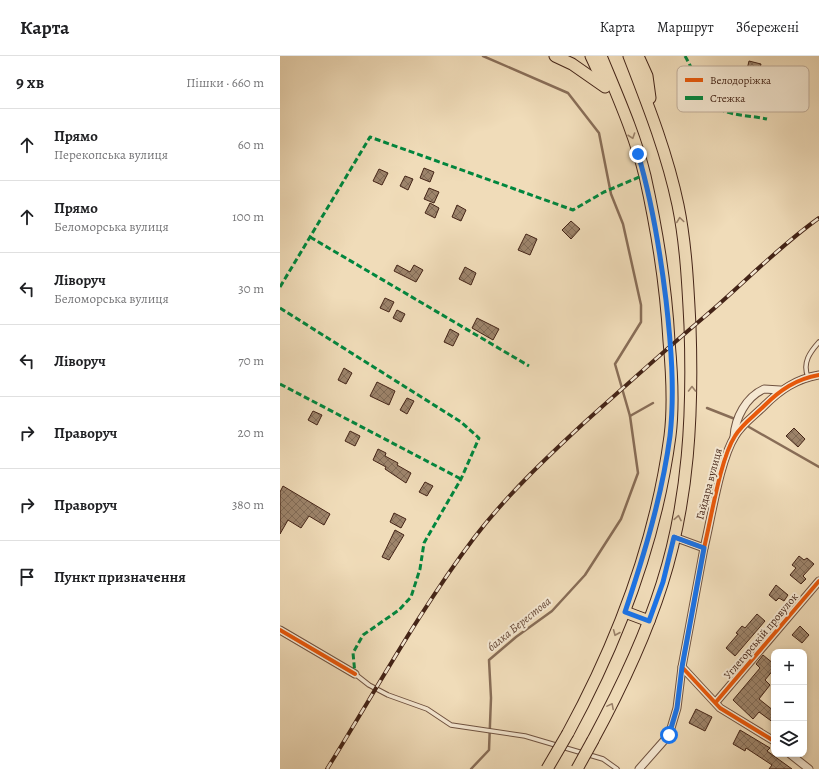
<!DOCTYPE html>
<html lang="uk">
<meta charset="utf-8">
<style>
:root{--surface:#fff;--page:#f2f2f2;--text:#202124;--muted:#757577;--line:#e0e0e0}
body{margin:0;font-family:Alegreya,serif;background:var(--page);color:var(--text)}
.controls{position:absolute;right:12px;bottom:12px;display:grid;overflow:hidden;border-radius:8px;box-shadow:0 2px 6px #0003}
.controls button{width:36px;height:36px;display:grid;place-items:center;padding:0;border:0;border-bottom:1px solid var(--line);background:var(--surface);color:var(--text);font:20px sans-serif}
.stop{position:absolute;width:12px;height:12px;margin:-9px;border:3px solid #1a73e8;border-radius:50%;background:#fff}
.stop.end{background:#1a73e8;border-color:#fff;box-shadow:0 1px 4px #0008}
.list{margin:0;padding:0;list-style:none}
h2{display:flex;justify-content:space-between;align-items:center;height:52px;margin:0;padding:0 16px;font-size:17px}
h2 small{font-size:13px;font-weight:400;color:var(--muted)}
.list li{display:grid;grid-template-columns:26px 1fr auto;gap:12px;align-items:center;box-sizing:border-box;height:72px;padding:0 16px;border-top:1px solid var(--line)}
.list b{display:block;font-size:15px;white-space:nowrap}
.list p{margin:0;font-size:13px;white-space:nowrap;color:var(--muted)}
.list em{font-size:13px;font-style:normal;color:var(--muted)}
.icon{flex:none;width:22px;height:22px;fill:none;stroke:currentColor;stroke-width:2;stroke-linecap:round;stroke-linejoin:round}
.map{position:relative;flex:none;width:539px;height:713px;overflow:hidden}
header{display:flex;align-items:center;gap:24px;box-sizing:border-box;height:56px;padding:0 20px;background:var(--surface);border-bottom:1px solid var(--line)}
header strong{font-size:19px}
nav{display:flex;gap:22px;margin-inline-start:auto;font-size:14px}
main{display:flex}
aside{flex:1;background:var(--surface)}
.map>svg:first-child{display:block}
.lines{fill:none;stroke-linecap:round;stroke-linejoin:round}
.stream{stroke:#886d57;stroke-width:2.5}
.building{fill:url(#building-cross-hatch);stroke:#442417}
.service-casing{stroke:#6f5240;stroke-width:5.5}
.minor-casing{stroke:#6f5240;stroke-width:9}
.primary-casing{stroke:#442417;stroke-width:13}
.service{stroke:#f5e8d2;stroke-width:3.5}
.minor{stroke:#f5e8d2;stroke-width:7}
.primary{stroke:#f0dcb9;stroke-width:11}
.rail-casing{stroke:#442417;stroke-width:4}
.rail{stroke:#f5e8d2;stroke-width:2.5;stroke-dasharray:8;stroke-linecap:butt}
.primary-bridge-casing{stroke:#442417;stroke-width:13;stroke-linecap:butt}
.primary-bridge{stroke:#f0dcb9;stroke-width:11}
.quiet{stroke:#00873e;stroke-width:3;stroke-dasharray:6 3;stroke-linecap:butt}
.cycleway-casing{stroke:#f5e8d2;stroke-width:6}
.cycleway{stroke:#e8590c;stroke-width:4}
.oneway{stroke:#9a8068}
.route{stroke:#1a73e8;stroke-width:5}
.labels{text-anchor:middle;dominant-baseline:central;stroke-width:4;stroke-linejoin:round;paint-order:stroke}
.street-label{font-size:11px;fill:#442417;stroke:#f5e8d2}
.water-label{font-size:12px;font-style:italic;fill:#664837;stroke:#f5e8d2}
.key{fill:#f5e8d2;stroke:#c0ad9a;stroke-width:1}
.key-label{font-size:11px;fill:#442417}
</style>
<header>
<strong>Карта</strong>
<nav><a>Карта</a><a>Маршрут</a><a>Збережені</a></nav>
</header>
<main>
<aside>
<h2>9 хв<small>Пішки · 660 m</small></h2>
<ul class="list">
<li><svg class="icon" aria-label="ahead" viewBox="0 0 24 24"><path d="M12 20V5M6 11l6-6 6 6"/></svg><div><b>Прямо</b><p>Перекопська вулиця</p></div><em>60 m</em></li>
<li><svg class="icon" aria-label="ahead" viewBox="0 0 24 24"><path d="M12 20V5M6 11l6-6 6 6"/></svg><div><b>Прямо</b><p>Беломорська вулиця</p></div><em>100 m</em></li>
<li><svg class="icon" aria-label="left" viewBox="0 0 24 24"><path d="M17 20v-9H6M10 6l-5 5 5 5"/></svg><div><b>Ліворуч</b><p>Беломорська вулиця</p></div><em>30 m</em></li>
<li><svg class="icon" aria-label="left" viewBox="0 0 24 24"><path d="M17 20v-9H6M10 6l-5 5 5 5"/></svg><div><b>Ліворуч</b></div><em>70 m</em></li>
<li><svg class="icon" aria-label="right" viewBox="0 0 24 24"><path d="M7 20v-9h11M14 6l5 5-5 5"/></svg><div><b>Праворуч</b></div><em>20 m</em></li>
<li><svg class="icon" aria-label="right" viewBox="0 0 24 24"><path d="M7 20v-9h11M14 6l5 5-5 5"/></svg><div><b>Праворуч</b></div><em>380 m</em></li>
<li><svg class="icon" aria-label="arrive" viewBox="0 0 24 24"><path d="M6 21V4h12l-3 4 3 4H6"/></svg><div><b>Пункт призначення</b></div></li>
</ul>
</aside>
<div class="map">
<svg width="539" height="713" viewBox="0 0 539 713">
<defs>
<pattern id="building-cross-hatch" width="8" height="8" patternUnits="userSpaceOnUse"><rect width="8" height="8" fill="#9d846b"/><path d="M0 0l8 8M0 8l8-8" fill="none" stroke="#826c57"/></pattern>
</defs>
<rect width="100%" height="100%" fill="#f0dcb9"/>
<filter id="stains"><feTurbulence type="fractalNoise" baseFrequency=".005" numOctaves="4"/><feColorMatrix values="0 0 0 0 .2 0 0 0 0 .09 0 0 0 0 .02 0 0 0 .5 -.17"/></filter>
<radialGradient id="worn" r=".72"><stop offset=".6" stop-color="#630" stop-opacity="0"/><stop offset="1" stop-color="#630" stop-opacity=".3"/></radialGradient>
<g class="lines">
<g class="stream">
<path d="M427 352 455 363"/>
<path d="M350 360 373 347"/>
<path d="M469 371 539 411"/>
<path d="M191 713 209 694 211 642 209 604 236 581 272 555 305 519 341 463 358 417 350 360 335 308 361 266V249L343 168 331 138 319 77 288 37 203 0"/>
</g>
</g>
<g class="building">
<path d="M469 5 481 8 477 25 465 22Z"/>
<path d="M144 112 154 116 150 126 140 122Z"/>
<path d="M99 113 108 117 102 129 93 125Z"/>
<path d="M125 120 133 123 128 134 120 130Z"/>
<path d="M149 132 159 136 154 147 144 143Z"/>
<path d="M150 147 159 152 155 162 145 157Z"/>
<path d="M177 149 186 154 181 165 172 161Z"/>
<path d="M291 165 300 173 291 183 282 174Z"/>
<path d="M246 178 257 183 250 199 238 194Z"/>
<path d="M117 209 130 216 134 209 143 214 136 226 114 215Z"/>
<path d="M185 211 196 217 191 229 179 223Z"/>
<path d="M105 242 114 246 109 256 100 252Z"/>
<path d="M117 254 125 258 121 266 113 262Z"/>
<path d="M197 262 219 273 213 284 192 272Z"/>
<path d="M170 273 179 278 173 290 164 286Z"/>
<path d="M64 312 72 317 66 328 58 324Z"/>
<path d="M97 326 115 335 109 349 90 340Z"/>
<path d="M127 342 134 345 127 358 120 354Z"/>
<path d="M33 355 42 359 37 369 28 364Z"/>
<path d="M514 372 525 383 518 391 506 380Z"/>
<path d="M70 375 80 380 75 390 65 385Z"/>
<path d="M98 393 106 397 105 400 118 407 117 409 131 417 126 427 105 413 106 411 93 404Z"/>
<path d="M145 426 153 430 147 440 139 436Z"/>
<path d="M3 430 50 458 44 469 29 460 21 472 8 464 0 478V436Z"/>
<path d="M114 457 126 463 121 472 110 466Z"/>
<path d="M115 474 124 479 109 504 102 501Z"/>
<path d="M519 500 524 504 527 502 534 508 523 520 526 523 521 528 510 519 516 512 512 509Z"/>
<path d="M496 529 508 539 504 545 499 542 496 545 489 539Z"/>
<path d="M477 558 485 565 455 600 446 592 458 578 456 577 462 570 465 572Z"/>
<path d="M520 570 529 579 522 587 512 579Z"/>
<path d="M483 599 494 608V613L485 624 490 629 479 643 494 655V667L479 656 473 663 453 644 480 612 476 608Z"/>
<path d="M416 653 432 661 425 675 409 667Z"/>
<path d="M460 674 490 692 487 695 512 713H489L492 709 466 692 465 695 453 688Z"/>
</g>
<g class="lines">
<defs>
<g id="service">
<path d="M528 321C522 307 530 296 539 286"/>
<path d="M75 618 89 629 108 639 147 653 171 669 245 680 323 703 337 713"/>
</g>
<g id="minor">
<path d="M454 381C455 362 466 341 484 333L500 334"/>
<path d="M394 481 424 492 402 611 440 652 494 685"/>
<path d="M424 492C431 464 440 403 455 380 462 368 474 360 484 350 500 334 516 323 539 319"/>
<path d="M0 574 75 618"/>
<path d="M436 646 539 525"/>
<path d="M510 698 529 713"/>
<path d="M359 713 389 679 397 652 402 611"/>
</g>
<g id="primary">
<path d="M275 0 292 8 325 31"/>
<path d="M311 0 324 28"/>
<path d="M358 0 367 20 370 42"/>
<path d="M345 556 369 565"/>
<path d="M288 677C338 585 376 485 390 380 394 349 392 317 389 285 386 229 377 174 365 120 355 79 337 39 321 0"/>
<path d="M313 684C340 634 365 582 382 528 409 444 413 357 410 270 408 230 406 188 398 149 387 97 368 49 349 0"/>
</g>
</defs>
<use href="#service" class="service-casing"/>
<use href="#minor" class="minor-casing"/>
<use href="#primary" class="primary-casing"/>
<use href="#service" class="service"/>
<use href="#minor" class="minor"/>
<use href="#primary" class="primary"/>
<defs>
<path id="rail" d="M47 713C95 636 139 555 194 482 226 440 266 402 305 366 344 331 383 296 423 262 462 229 497 192 539 162"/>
</defs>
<use href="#rail" class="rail-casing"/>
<use href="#rail" class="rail"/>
<defs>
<g id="primary-bridge">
<path d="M267 713 288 677"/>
<path d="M297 713 313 684"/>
</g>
</defs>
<use href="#primary-bridge" class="primary-bridge-casing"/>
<use href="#primary-bridge" class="primary-bridge"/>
<g class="quiet">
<path d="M405 0C415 17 425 46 444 55 456 60 474 60 487 63"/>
<path d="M30 181 249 310"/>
<path d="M0 231 90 81 293 154 324 136 364 119"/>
<path d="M0 252 181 366 199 382 181 423 144 487 140 513 131 541 119 554 83 579 73 597 75 618"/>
<path d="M0 328 181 423"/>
</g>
<defs>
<g id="cycleway">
<path d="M394 481 424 492 402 611 440 652 494 685"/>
<path d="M424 492C431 464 440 403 455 380 462 368 474 360 484 350 500 334 516 323 539 319"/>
<path d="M0 574 75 618"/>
<path d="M436 646 539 525"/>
</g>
</defs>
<use href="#cycleway" class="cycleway-casing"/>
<use href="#cycleway" class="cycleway"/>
</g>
<defs><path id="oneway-chevron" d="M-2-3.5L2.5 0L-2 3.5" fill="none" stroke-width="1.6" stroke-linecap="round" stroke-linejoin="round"/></defs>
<g class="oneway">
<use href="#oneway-chevron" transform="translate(352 80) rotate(71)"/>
<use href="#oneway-chevron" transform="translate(400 164) rotate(-98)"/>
<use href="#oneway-chevron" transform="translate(412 333) rotate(-90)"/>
<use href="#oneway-chevron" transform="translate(398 462) rotate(-79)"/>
<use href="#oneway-chevron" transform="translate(336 577) rotate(113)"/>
<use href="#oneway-chevron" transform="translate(331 650) rotate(-62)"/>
</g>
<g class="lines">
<path class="route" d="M358 98C372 145 380 195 386 244 391 288 395 335 390 380 382 440 364 499 345 556L369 565 383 526 394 481 424 492 402 611 397 652 389 679"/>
</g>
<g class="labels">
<g class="street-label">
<text transform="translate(429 428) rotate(-75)">Гайдара вулиця</text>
<text transform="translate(481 580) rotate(-50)">Углегорськiй провулок</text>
</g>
<g class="water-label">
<text transform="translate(239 568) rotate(-39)">балка Берестова</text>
</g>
</g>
<rect x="397" y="10" width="132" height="46" rx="6" class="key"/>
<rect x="405" y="22" width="18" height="4" fill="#e8590c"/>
<rect x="405" y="40" width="18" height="4" fill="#00873e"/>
<g class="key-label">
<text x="430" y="28">Велодоріжка</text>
<text x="430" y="46">Стежка</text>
</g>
<rect width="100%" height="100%" filter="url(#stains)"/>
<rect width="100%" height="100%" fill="url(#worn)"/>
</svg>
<div class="controls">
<button>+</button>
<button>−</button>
<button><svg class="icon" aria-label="layers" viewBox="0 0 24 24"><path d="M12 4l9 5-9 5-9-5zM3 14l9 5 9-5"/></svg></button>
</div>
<div class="stop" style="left:389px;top:679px"></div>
<div class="stop end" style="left:358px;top:98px"></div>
</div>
</main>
